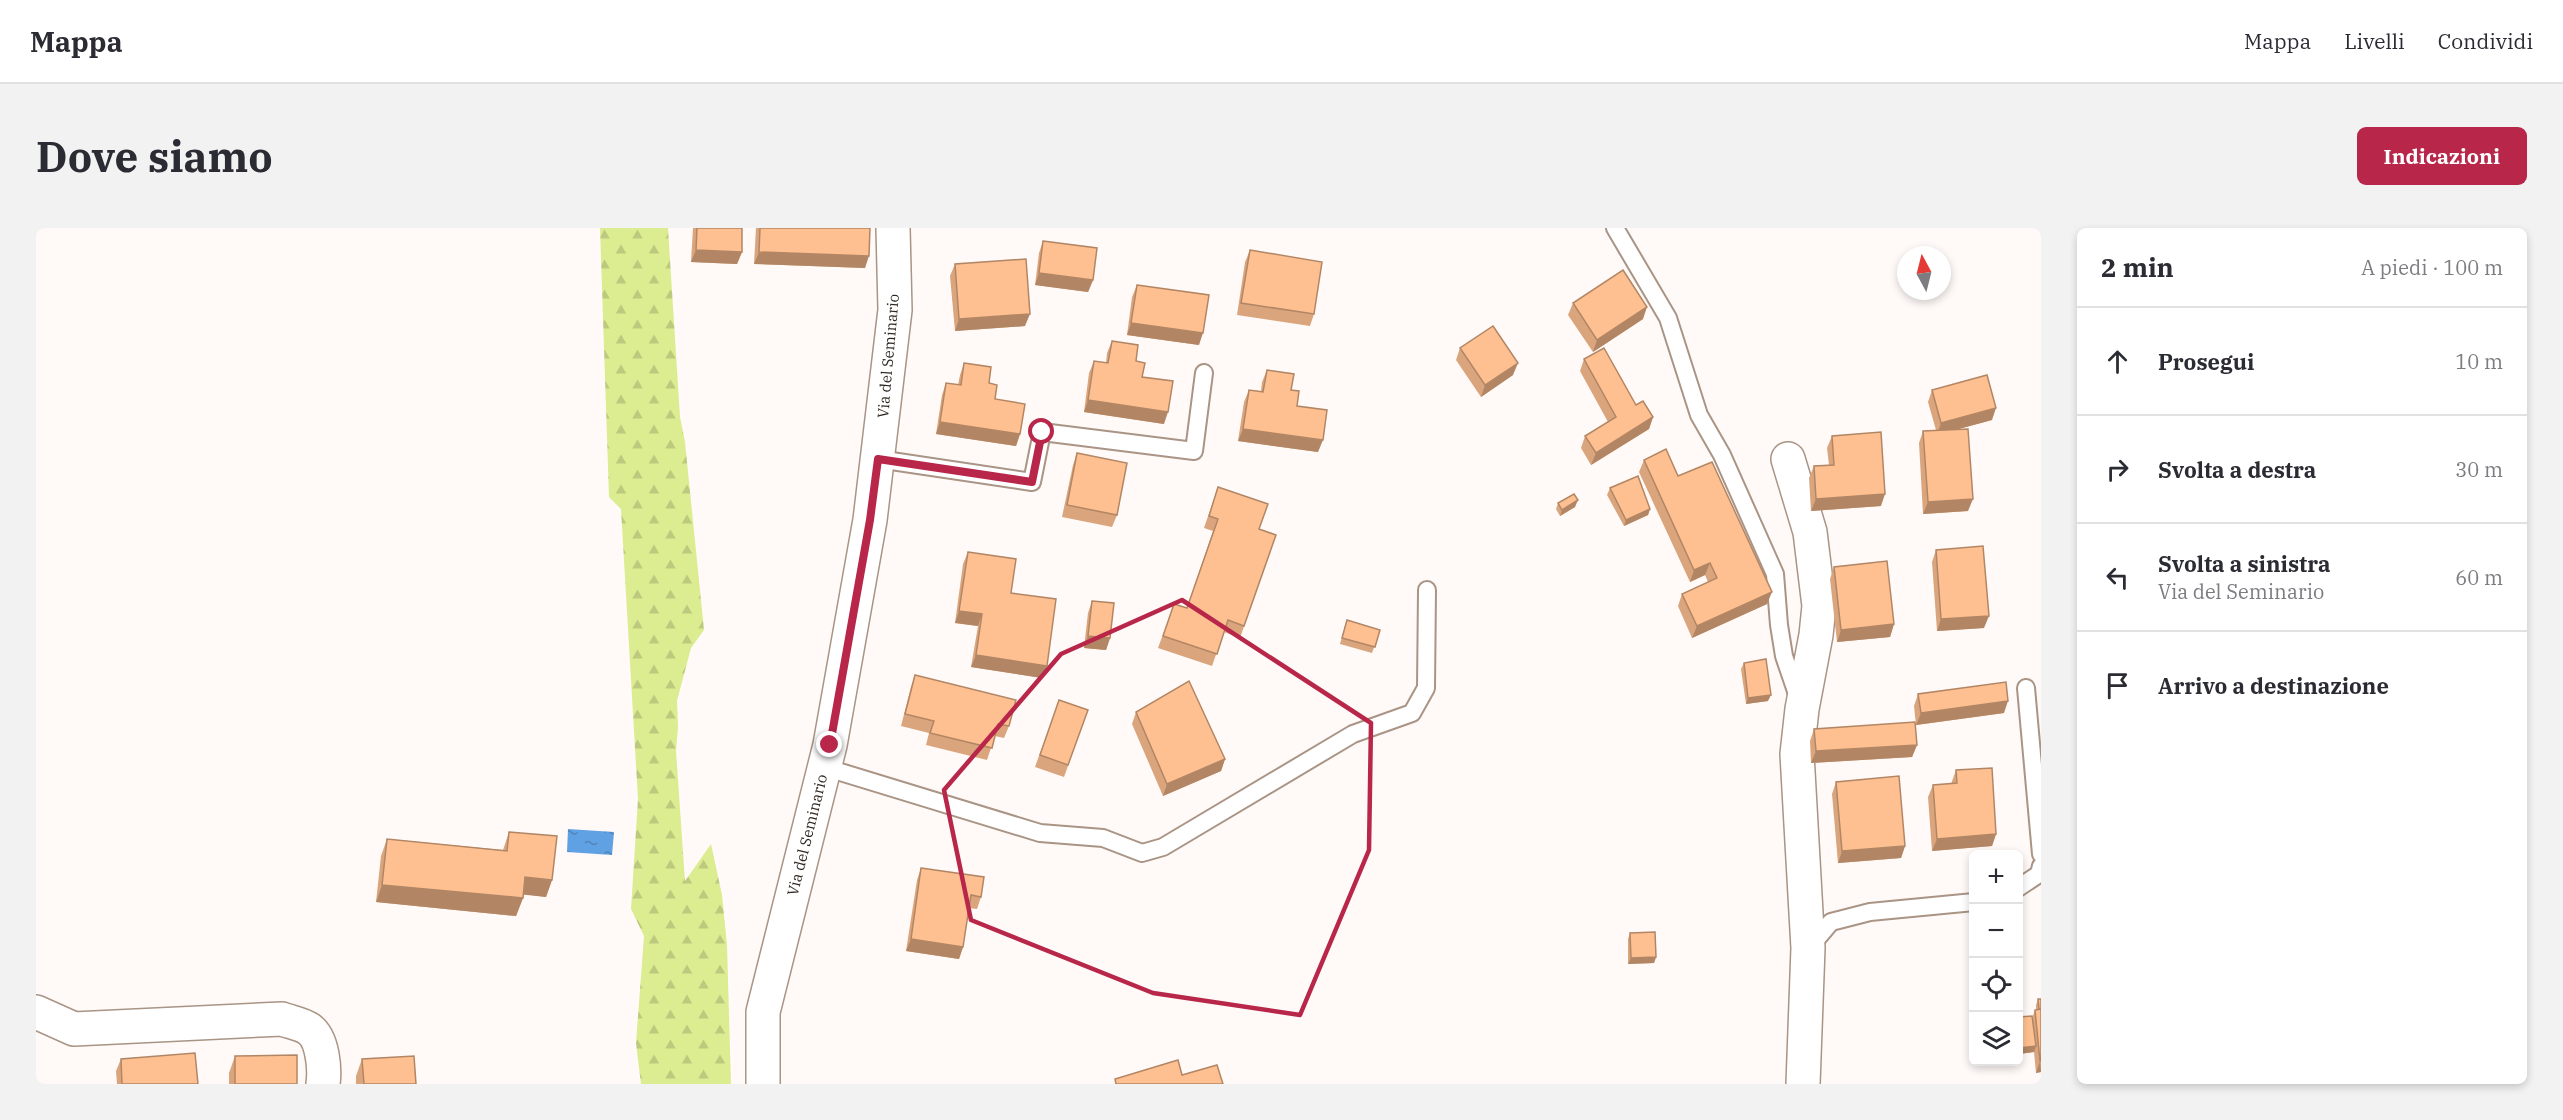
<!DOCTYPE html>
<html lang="it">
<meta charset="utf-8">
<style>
:root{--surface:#fff;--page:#f2f2f3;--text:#2b2b33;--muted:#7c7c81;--line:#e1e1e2;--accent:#b82649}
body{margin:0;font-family:"IBM Plex Serif",serif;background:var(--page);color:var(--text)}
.controls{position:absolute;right:18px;bottom:18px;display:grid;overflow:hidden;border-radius:9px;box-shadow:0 3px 9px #0003}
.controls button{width:54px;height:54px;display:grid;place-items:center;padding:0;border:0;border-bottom:2px solid var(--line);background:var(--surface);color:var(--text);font:30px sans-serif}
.compass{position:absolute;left:1861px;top:18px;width:54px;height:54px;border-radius:50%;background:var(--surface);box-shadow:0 3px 9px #0003;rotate:353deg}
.stop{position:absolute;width:18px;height:18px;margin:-14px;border:4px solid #b82649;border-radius:50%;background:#fff}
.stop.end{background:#b82649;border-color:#fff;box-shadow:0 2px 6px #0008}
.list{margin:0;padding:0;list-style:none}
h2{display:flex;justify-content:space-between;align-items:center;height:78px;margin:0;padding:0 24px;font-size:26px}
h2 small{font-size:20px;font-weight:400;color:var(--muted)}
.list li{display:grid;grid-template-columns:39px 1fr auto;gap:18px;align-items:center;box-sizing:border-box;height:108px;padding:0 24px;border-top:2px solid var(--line)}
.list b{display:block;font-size:22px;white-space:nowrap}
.list p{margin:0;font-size:20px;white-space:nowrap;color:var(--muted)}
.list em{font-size:20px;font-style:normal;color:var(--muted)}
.icon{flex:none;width:33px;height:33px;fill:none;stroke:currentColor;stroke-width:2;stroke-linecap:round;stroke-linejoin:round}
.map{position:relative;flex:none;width:2005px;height:856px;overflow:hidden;border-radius:9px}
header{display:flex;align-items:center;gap:36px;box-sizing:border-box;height:84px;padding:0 30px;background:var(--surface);border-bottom:2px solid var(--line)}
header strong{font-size:28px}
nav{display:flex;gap:33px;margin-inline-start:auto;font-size:21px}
.intro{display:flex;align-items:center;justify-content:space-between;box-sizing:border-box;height:144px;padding:0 36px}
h1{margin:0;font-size:42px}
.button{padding:15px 27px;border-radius:9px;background:var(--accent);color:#fff;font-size:21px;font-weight:700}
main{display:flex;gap:36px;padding:0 36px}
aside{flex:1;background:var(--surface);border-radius:9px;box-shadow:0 3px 9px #0003}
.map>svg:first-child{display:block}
.forest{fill:url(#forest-firs)}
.water{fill:url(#water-ripples)}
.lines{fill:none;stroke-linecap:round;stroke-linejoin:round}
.service-casing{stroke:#a99485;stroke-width:20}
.minor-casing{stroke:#a99485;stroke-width:36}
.service{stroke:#fff;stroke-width:16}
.minor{stroke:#fff;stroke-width:33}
.wall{fill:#daa57c}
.shaded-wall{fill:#b28665}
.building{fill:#fec090;stroke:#b28665;stroke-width:1.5}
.route{stroke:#b82649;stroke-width:8}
.marked{fill:none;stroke:#b82649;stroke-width:4.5;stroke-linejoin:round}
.labels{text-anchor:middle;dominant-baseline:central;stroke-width:6;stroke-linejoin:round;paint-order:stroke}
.street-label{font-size:15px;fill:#2e2620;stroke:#fff}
</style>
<header>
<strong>Mappa</strong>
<nav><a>Mappa</a><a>Livelli</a><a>Condividi</a></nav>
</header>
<div class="intro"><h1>Dove siamo</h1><a class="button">Indicazioni</a></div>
<main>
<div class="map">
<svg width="2005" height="856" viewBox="0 0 2005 856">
<defs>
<pattern id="forest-firs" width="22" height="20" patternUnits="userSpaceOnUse" patternTransform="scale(1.5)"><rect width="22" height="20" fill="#dcec91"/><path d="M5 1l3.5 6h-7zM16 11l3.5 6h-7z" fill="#bdca7d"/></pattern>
<pattern id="water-ripples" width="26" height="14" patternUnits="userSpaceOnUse" patternTransform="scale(1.5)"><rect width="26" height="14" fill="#5fa1e3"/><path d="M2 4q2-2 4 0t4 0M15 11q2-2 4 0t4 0" fill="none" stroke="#4f83b8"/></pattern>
</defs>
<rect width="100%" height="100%" fill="#fffaf7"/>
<path class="forest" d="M564 0H632L644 189 649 214 668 402 655 420 641 473 642 499 640 523 649 653 675 616 686 667 691 717 695 856H605L600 815 608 708 595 681 602 571 585 281 573 269Z"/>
<path class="water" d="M532 601 578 604 576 627 531 624Z"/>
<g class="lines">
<defs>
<g id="service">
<path d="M1579 0 1632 90 1663 187 1686 227 1739 346 1743 397 1748 428 1762 469"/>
<path d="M842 231 996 254 1006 204 1158 223 1168 145"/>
<path d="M1990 460 2005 626"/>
<path d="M788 539 1004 605 1067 610 1106 625 1127 619 1317 506 1376 485 1390 460 1391 362"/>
<path d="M1982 660 2003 646 2005 638"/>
<path d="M1773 720 1795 694 1834 684 1938 674"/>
</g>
<g id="minor">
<path d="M1752 231 1774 304 1783 378 1780 407 1766 481 1761 526 1772 720 1767 856"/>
<path d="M0 784 38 801 246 791C254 794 266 796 273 801 287 811 289 841 287 856"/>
<path d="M727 856V784L794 517 834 292 859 82 857 0"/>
</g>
</defs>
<use href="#service" class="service-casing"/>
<use href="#minor" class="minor-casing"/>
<use href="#service" class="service"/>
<use href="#minor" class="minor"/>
</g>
<g class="wall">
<path d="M657 0H661L706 24 701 36 655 34Z"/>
<path d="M720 0H834L829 40 718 36Z"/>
<path d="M1007 13 1057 52 1052 64 999 57 1003 25Z"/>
<path d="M1214 22 1278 86 1274 98 1201 87 1209 34Z"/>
<path d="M919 36 989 98 919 103 914 48Z"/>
<path d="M1101 57 1163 117 1091 107 1096 69Z"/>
<path d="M1537 75 1607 91 1557 124 1532 87Z"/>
<path d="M1076 113 1100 133 1128 196 1048 184 1053 145 1058 133 1070 135 1071 125Z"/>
<path d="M1424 120 1477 147 1445 169 1420 132Z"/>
<path d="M1548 131 1600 177 1617 189 1613 201 1555 237 1545 220 1549 208 1572 194 1544 143Z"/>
<path d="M928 135 953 155 959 171 984 206 980 218 900 206 906 167 910 155 922 157 924 147Z"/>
<path d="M1231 142 1255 162 1261 178 1282 224 1202 213 1208 174 1213 162 1225 163 1226 154Z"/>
<path d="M1896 162 1956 192 1922 201 1932 283 1887 286 1883 215 1887 203 1900 202 1892 174Z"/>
<path d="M1796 208 1845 278 1775 283 1773 250 1778 238 1793 237 1791 220Z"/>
<path d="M1041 225 1081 287 1076 299 1026 289 1037 237Z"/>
<path d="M1608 232 1642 248 1731 376 1656 410 1642 378 1646 366 1672 354 1669 347 1654 354 1603 244Z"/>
<path d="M1182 259 1223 301 1240 307 1204 410 1188 404 1176 438 1122 420 1138 376 1151 380 1177 303 1168 300Z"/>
<path d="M1574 260 1614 281 1612 287 1588 298 1571 267Z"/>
<path d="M1522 275 1539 279 1524 288 1520 281Z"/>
<path d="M1900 322 1948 400 1901 403 1896 334Z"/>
<path d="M932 324 975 365 1006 450 935 439 942 398 919 395 927 336Z"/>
<path d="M1798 339 1858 396 1854 409 1801 414 1794 351Z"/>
<path d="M1056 373 1074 410 1070 422 1048 420 1052 385Z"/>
<path d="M1309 398 1344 402 1336 425 1304 416Z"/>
<path d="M1708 435 1732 473 1710 476 1705 441Z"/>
<path d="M879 447 973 498 968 510 959 508 951 532 890 517 893 505 865 498 875 459Z"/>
<path d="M1882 466 1968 485 1880 497 1878 478Z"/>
<path d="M1023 472 1052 482 1028 549 999 539Z"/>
<path d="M1100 484 1189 531 1185 543 1127 568 1096 496Z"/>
<path d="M1778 501 1881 517 1876 529 1775 535 1774 513Z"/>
<path d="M1920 542 1960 606 1956 618 1896 623 1892 569 1897 557 1915 556Z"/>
<path d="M1800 554 1869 618 1865 630 1802 635 1796 566Z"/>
<path d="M473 604 516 652 510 669 487 666V670L480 688 340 674 345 628 351 611 467 622Z"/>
<path d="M885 640 945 669 941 681 933 680 927 719 923 731 870 723 881 652Z"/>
<path d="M1594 705 1620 729 1618 735 1592 736V711Z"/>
<path d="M2002 771H2005V844L2000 845 1998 824 1983 826 1999 782H2000V777Z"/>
<path d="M199 828 261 856H193V845Z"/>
<path d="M85 831 162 856H81L80 843Z"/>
<path d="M326 831 380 856H320V848Z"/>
</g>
<g class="shaded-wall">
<path d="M660 22 706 24 701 36 655 34Z"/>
<path d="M723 24 833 28 829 40 718 36Z"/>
<path d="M1003 45 1057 52 1052 64 999 57Z"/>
<path d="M1611 79 1607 91 1557 124 1561 112Z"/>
<path d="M994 86 989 98 919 103 923 91Z"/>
<path d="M1095 95 1167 105 1163 117 1091 107Z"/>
<path d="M1482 135 1477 147 1445 169 1449 157Z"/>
<path d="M1052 172 1132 184 1128 196 1048 184Z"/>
<path d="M1960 180 1956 192 1901 207 1905 195Z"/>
<path d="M1617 189 1613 201 1555 237 1560 225Z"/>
<path d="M904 194 984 206 980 218 900 206Z"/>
<path d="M1207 201 1287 212 1282 224 1202 213Z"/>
<path d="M1849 266 1845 278 1775 283 1780 271Z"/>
<path d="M1937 271 1932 283 1887 286 1892 274Z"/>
<path d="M1542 272 1539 279 1524 288 1526 282Z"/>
<path d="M1614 281 1612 287 1588 298 1590 292Z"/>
<path d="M1674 335 1669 347 1654 354 1658 342Z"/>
<path d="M1736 364 1731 376 1656 410 1661 398Z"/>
<path d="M923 383 946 386 942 398 919 395Z"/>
<path d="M1953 388 1948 400 1901 403 1905 391Z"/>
<path d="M1858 396 1854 409 1801 414 1805 402Z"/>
<path d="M1052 408 1074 410 1070 422 1048 420Z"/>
<path d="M940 427 1011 438 1006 450 935 439Z"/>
<path d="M1735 467 1732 473 1710 476 1712 470Z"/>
<path d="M1972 473 1968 485 1880 497 1885 485Z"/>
<path d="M1881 517 1876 529 1775 535 1780 523Z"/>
<path d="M1189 531 1185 543 1127 568 1131 556Z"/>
<path d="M1960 606 1956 618 1896 623 1901 611Z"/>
<path d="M1869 618 1865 630 1802 635 1806 623Z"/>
<path d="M489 649 516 652 510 669 482 666Z"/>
<path d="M346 657 487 670 480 688 340 674Z"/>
<path d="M875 711 927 719 923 731 870 723Z"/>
<path d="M1620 729 1618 735 1592 736 1595 730Z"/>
<path d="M2000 818 1998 824 1983 826V820Z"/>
<path d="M2004 833 2005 844 2000 845Z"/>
</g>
<g class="building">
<path d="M661 0H706V24L660 22Z"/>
<path d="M724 0H834L833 28 723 24Z"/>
<path d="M1007 13 1061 20 1057 52 1003 45Z"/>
<path d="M1214 22 1286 34 1278 86 1205 75Z"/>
<path d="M990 31 994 86 923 91 919 36Z"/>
<path d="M1587 42 1611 79 1561 112 1537 75Z"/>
<path d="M1101 57 1173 67 1167 105 1095 95Z"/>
<path d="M1457 98 1482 135 1449 157 1424 120Z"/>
<path d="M1076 113 1102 117 1100 133 1109 135 1106 149 1137 153 1132 184 1052 172 1058 133 1072 135Z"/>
<path d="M1568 120 1600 177 1607 173 1617 189 1560 225 1549 208 1580 189 1548 131Z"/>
<path d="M928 135 955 139 953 155 961 157 959 171 989 176 984 206 904 194 910 155 925 157Z"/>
<path d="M1231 142 1258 146 1255 162 1263 163 1261 178 1291 182 1287 212 1207 201 1213 162 1227 164Z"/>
<path d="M1951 147 1960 180 1905 195 1896 162Z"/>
<path d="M1932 201 1937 271 1892 274 1887 203Z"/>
<path d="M1845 204 1849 266 1780 271 1778 238 1798 237 1796 208Z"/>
<path d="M1630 221 1642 248 1676 234 1736 364 1661 398 1646 366 1681 350 1674 335 1658 342 1608 232Z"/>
<path d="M1041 225 1091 235 1081 287 1031 277Z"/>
<path d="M1602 248 1614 281 1590 292 1574 260Z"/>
<path d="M1182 259 1232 276 1223 301 1240 307 1208 398 1192 392 1181 426 1127 408 1138 376 1151 380 1182 291 1173 288Z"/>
<path d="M1538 266 1542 272 1526 282 1522 275Z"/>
<path d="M1947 318 1953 388 1905 391 1900 322Z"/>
<path d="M932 324 980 331 975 365 1020 371 1011 438 940 427 946 386 923 383Z"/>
<path d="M1851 333 1858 396 1805 402 1798 339Z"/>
<path d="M1056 373 1078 375 1074 410 1052 408Z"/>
<path d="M1311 392 1344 402 1339 419 1306 410Z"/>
<path d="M1730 431 1735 467 1712 470 1708 435Z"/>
<path d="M879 447 980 472 973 498 962 496 956 520 894 505 898 493 869 486Z"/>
<path d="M1153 453 1189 531 1131 556 1100 484Z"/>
<path d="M1970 454 1972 473 1885 485 1882 466Z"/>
<path d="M1023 472 1052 482 1032 537 1004 527Z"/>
<path d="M1879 494 1881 517 1780 523 1778 501Z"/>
<path d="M1956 540 1960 606 1901 611 1897 557 1921 555 1920 542Z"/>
<path d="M1863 548 1869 618 1806 623 1800 554Z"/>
<path d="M473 604 521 608 516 652 489 649 487 670 346 657 351 611 471 623Z"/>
<path d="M885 640 948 649 945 669 935 667 927 719 875 711Z"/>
<path d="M1619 704 1620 729 1595 730 1594 705Z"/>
<path d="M2002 771H2005V781H2003Z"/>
<path d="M2005 781V833H2004L1999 782Z"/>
<path d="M1996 788 2000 818 1983 820V789Z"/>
<path d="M159 825 162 856H86L85 831Z"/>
<path d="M261 827V856H199V828Z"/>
<path d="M378 828 380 856H328L326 831Z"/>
<path d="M1142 832 1146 847 1181 837 1187 856H1080L1079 851Z"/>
</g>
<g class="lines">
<path class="route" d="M794 517 834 292 842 231 996 254 1006 204"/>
</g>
<path class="marked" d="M1146 372 1335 495 1333 622 1264 787 1117 765 935 692 908 562 1025 426Z"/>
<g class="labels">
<g class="street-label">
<text transform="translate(852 128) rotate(-85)">Via del Seminario</text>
<text transform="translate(771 607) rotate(-76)">Via del Seminario</text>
</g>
</g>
</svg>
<div class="controls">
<button>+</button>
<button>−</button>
<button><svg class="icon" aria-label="locate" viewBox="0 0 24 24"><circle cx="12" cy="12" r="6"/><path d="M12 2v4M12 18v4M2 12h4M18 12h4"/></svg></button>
<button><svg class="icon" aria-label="layers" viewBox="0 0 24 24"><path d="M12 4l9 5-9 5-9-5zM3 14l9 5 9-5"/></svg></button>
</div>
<svg class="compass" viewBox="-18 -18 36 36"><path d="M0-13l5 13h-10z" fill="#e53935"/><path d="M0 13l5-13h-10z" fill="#7c7c81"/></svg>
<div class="stop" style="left:1006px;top:204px"></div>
<div class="stop end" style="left:794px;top:517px"></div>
</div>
<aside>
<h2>2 min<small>A piedi · 100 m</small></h2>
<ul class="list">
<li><svg class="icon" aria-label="ahead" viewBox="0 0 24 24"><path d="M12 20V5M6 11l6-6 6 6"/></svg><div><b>Prosegui</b></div><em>10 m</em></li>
<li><svg class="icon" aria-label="right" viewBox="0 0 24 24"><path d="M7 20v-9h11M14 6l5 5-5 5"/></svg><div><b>Svolta a destra</b></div><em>30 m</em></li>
<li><svg class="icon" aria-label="left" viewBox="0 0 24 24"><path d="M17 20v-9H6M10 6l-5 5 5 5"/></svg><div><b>Svolta a sinistra</b><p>Via del Seminario</p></div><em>60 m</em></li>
<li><svg class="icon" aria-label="arrive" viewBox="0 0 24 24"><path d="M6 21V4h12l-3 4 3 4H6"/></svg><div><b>Arrivo a destinazione</b></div></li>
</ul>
</aside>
</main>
